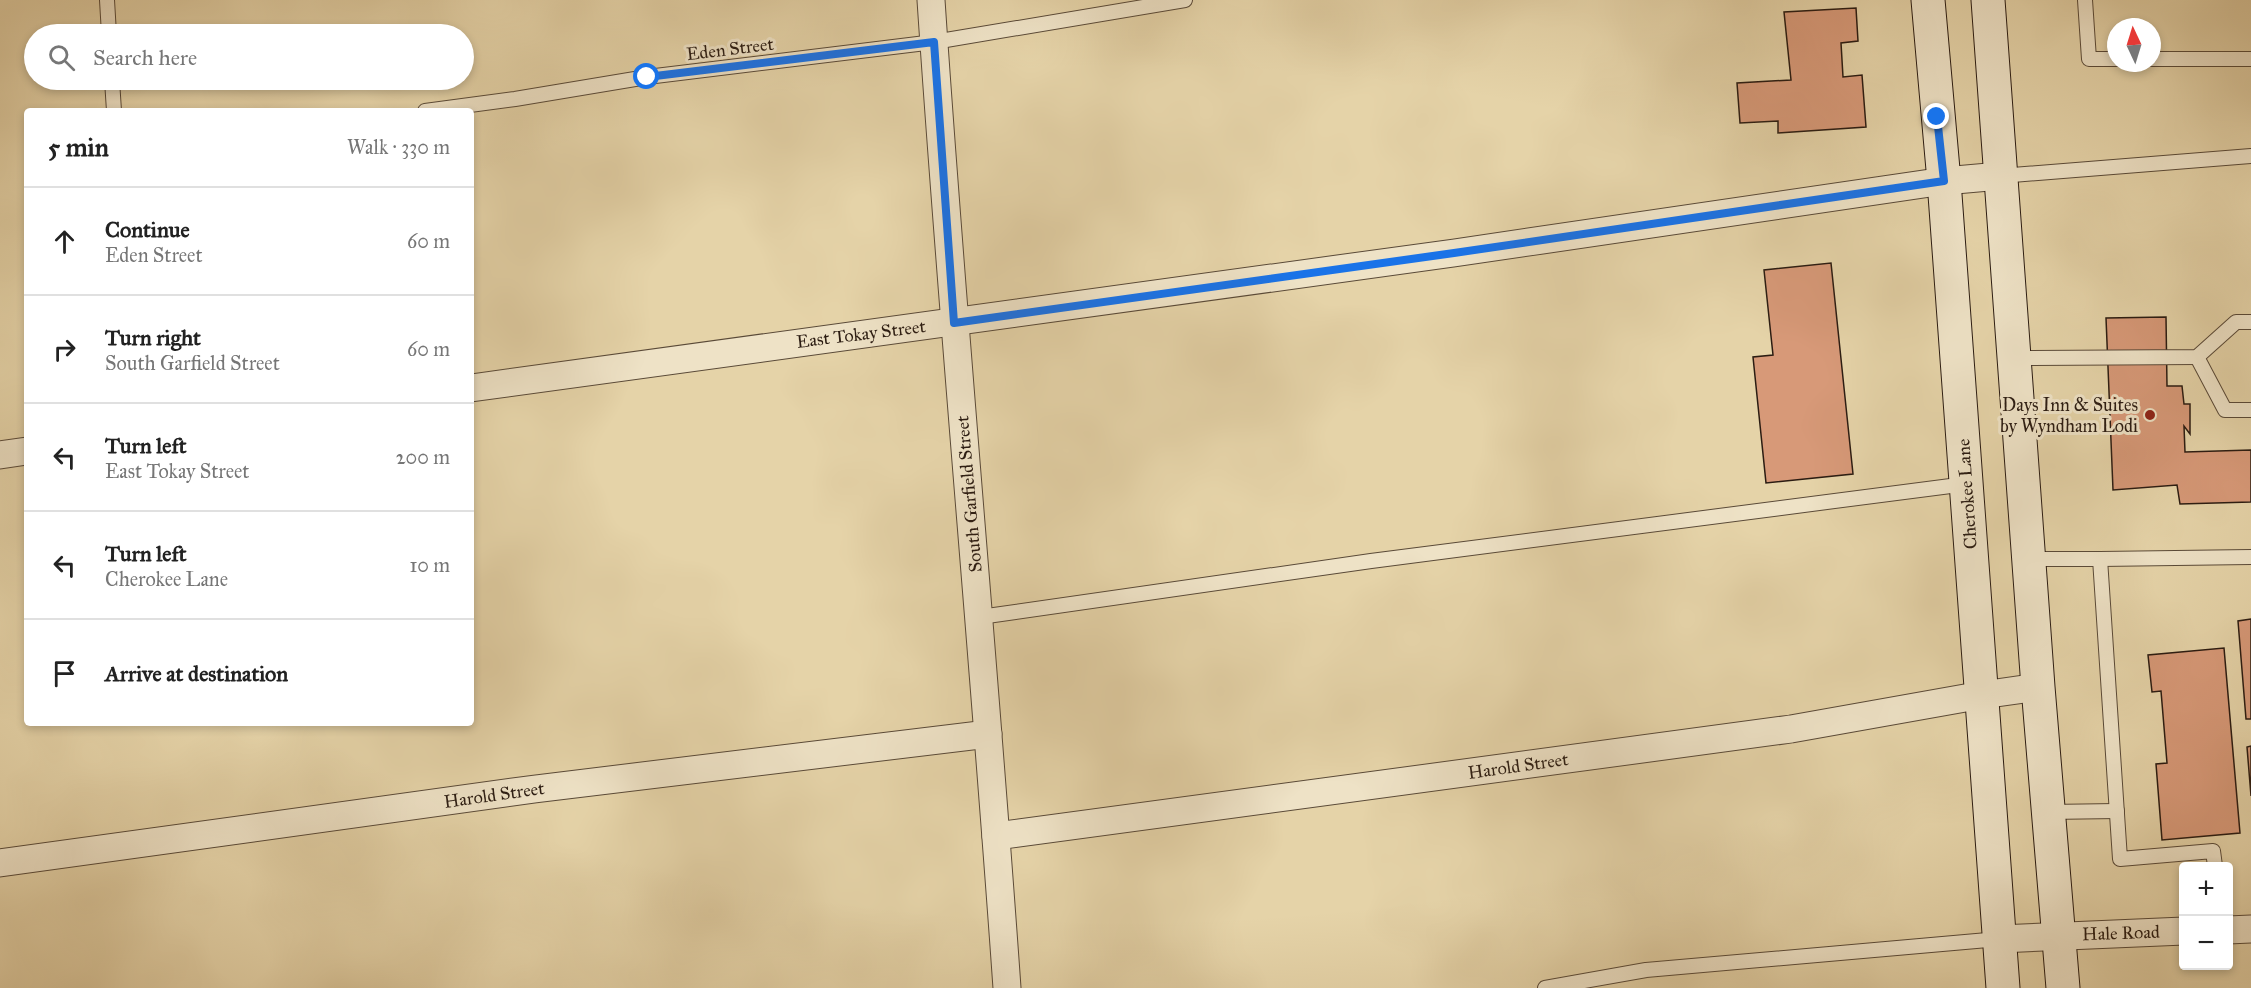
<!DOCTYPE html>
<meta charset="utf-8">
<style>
:root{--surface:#fff;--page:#f2f2f2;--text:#222;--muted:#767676;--line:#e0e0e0}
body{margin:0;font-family:"IM FELL Great Primer",serif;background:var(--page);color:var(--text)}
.controls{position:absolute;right:18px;bottom:18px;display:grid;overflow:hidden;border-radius:6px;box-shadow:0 3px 9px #0003}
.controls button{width:54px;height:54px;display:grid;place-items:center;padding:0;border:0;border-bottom:2px solid var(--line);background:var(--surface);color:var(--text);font:30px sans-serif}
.compass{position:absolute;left:2107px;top:18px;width:54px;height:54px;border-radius:50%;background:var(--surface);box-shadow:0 3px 9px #0003;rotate:356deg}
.stop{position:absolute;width:18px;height:18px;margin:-14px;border:4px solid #1a73e8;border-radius:50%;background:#fff}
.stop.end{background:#1a73e8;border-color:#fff;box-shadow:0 2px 6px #0008}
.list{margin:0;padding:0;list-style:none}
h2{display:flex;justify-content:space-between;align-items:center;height:78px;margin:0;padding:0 24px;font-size:26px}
h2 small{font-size:20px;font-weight:400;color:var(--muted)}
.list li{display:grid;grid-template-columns:39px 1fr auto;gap:18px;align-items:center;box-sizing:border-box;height:108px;padding:0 24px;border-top:2px solid var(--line)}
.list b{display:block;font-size:22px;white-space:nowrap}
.list p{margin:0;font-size:20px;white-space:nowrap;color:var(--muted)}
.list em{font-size:20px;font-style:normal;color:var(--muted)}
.icon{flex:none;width:33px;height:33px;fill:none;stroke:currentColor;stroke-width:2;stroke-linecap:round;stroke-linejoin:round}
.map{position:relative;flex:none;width:2251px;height:988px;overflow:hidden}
.search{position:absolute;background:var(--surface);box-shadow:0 3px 9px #0003;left:24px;top:24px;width:450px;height:66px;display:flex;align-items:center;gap:15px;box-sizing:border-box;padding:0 21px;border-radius:33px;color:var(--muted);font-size:22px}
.panel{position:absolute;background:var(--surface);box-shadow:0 3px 9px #0003;left:24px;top:108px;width:450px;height:618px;border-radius:6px}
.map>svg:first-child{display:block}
.building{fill:#d79978;stroke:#2b1c12;stroke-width:1.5}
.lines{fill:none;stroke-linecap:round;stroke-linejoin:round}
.service-casing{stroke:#5a4a38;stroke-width:16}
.minor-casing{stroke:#5a4a38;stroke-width:29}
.secondary-casing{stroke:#2b1c12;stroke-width:35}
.service{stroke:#eee2c6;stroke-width:14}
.minor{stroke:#eee2c6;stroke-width:27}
.secondary{stroke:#eee2c6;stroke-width:33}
.route{stroke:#1a73e8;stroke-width:8}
.poi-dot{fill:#8f2418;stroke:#eee2c6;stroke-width:2}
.labels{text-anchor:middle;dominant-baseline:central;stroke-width:6;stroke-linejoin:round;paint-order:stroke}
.street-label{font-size:18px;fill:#2b1c12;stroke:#eee2c6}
.poi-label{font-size:18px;fill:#2b1c12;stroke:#eee2c6;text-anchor:end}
</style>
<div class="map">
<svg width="2251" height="988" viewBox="0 0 2251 988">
<rect width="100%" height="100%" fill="#e5d3a8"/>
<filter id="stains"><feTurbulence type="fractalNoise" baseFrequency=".00333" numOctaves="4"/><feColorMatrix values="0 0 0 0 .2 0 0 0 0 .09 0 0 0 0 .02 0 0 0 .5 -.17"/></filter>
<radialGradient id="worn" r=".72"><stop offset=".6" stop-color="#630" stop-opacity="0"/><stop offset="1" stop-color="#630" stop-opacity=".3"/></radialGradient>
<g class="building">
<path d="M1856 8 1858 41 1841 43 1843 77 1862 75 1866 127 1778 133V121L1740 123 1737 83 1791 80 1784 12Z"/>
<path d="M1831 263 1853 474 1766 483 1753 357 1773 355 1764 270Z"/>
<path d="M2166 317 2167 386H2182L2184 404H2190V434L2184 426 2185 452 2251 450V502L2180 504 2177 485 2113 490 2106 318Z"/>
<path d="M2251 619V719H2246L2238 621Z"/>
<path d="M2224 648 2240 833 2162 840 2156 764 2167 763 2161 691 2152 692 2148 655Z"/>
<path d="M2251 746V796L2247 747Z"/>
</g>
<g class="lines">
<defs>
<g id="service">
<path d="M107 0 109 34"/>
<path d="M2085 0 2089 59H2116"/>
<path d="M2152 59H2251"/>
<path d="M112 80 114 111"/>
<path d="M425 111 515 99 647 77 934 42 1185 0"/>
<path d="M2000 176 2251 156"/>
<path d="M2197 357 2225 410H2251"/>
<path d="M2015 358 2197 357 2236 322H2251"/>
<path d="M2028 559H2100L2120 859 2213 851 2215 866"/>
<path d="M2100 559 2251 557"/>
<path d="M980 617 1371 561 1966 484"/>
<path d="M2048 812 2117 811"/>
<path d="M1545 988 1646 970 1999 939"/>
</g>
<g id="minor">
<path d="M931 0C953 330 984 658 1007 988"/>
<path d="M471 388 1454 253 1944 181 2000 176"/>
<path d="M0 455 27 451"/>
<path d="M996 836 1791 729 1982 695 2038 687"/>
<path d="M0 863 535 789 988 734"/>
<path d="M2228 930 2251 929"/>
<path d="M1999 939 2184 931"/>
</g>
<g id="secondary">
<path d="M1928 0 1944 181 2003 988"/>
<path d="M1988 0 2038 687 2063 988"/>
</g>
</defs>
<use href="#service" class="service-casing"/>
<use href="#minor" class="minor-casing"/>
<use href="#secondary" class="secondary-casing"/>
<use href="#service" class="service"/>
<use href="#minor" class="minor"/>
<use href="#secondary" class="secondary"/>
</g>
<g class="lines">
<path class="route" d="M647 77 934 42 954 323 1454 253 1944 181 1937 117"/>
</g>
<circle class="poi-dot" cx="2150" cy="415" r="6"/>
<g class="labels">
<g class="street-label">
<text transform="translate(730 49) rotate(-7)">Eden Street</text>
<text transform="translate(861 334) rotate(-7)">East Tokay Street</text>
<text transform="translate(969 494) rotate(-95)">South Garfield Street</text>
<text transform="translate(1967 494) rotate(-94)">Cherokee Lane</text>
<text transform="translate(1518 766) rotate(-8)">Harold Street</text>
<text transform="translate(494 795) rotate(-8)">Harold Street</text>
<text transform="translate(2121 933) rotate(-2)">Hale Road</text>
</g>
<g class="poi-label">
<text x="2138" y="405">Days Inn &amp; Suites<tspan x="2138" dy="21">by Wyndham Lodi</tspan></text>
</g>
</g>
<rect width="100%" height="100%" filter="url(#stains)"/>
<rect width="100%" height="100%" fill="url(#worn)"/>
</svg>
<div class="controls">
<button>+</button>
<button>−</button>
</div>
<svg class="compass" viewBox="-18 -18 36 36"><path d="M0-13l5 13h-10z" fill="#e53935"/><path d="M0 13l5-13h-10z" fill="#767676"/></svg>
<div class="stop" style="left:647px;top:77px"></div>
<div class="stop end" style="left:1937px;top:117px"></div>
<div class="search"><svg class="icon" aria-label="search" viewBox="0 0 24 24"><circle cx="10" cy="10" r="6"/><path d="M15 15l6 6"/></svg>Search here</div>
<section class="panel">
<h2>5 min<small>Walk · 330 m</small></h2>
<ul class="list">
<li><svg class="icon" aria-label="ahead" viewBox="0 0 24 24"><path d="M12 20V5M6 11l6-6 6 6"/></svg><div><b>Continue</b><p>Eden Street</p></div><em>60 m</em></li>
<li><svg class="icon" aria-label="right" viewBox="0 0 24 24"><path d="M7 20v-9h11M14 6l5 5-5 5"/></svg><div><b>Turn right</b><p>South Garfield Street</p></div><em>60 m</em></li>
<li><svg class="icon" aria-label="left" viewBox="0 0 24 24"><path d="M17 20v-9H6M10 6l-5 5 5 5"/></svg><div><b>Turn left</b><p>East Tokay Street</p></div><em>200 m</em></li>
<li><svg class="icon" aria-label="left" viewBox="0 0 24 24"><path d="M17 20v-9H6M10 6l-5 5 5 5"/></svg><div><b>Turn left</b><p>Cherokee Lane</p></div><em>10 m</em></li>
<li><svg class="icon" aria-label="arrive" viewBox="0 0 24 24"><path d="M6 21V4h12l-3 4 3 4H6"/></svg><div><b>Arrive at destination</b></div></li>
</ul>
</section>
</div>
